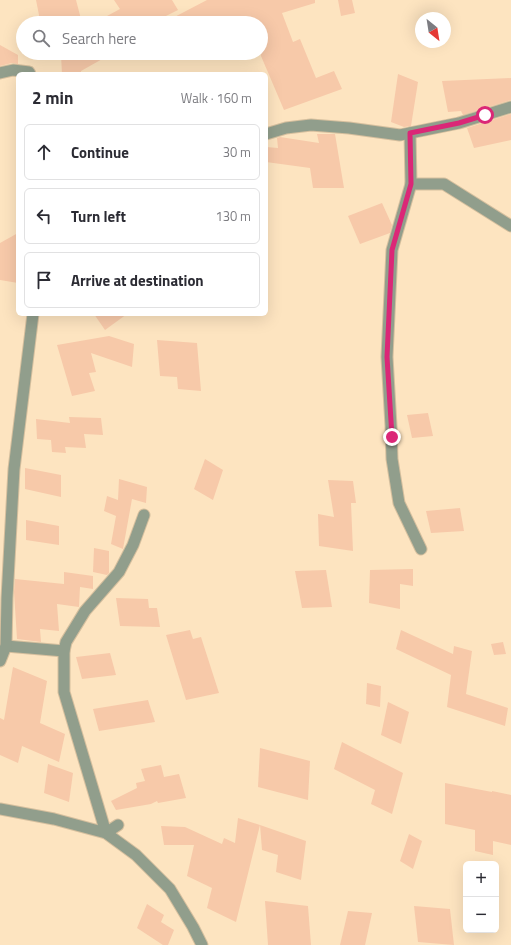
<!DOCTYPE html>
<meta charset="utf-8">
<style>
:root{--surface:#fff;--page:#f7f7f7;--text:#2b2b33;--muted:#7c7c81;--line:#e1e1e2}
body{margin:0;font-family:"Titillium Web",sans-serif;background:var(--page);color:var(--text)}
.controls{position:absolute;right:12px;bottom:12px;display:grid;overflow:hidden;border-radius:6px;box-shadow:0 4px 16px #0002}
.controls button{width:36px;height:36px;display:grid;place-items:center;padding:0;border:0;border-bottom:1px solid var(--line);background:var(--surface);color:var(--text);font:20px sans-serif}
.compass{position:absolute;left:415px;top:12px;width:36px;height:36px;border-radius:50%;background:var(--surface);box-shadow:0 4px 16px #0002;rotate:150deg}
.stop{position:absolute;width:12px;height:12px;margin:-9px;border:3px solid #db2777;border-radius:50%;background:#fff}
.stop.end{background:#db2777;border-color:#fff;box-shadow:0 1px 4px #0008}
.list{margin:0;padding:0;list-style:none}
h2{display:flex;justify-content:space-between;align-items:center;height:52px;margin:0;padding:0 16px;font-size:17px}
h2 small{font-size:13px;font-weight:400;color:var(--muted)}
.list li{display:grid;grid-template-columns:26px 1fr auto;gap:12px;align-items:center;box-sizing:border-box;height:56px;margin:0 8px 8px;padding:0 8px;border:1px solid var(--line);border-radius:6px}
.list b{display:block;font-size:15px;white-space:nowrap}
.list em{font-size:13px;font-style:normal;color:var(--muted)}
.icon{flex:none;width:22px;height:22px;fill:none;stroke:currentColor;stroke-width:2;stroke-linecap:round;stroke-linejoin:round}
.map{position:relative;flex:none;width:511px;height:945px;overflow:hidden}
.search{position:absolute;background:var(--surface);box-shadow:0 4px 16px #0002;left:16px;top:16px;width:252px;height:44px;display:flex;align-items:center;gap:10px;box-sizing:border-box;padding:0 14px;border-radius:22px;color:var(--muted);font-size:15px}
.panel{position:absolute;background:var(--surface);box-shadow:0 4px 16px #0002;left:16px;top:72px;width:252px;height:244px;border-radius:6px}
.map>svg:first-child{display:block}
.building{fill:#f7c9a9}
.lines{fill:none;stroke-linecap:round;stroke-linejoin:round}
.minor-casing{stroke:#d5bf9e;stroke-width:13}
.minor{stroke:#919e8c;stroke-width:11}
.route{stroke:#db2777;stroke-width:5}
</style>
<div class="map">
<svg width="511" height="945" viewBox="0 0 511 945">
<rect width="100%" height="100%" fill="#fde4c0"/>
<g class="building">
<path d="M36 0H76L82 23H38L39 15Z"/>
<path d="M114 0H172L178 10 152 23H94L120 9Z"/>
<path d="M207 0H315V3L282 13 293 42 300 39 316 78 334 71 342 89 284 110 261 56V23H163Z"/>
<path d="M338 0H352L355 13 341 16Z"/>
<path d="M0 45 18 55V64L12 63 0 66Z"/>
<path d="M61 55 104 58 81 71V74H62Z"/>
<path d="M398 74 418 82 411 126 404 127 391 122Z"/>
<path d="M511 78V100L463 115 461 111 448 112 442 81Z"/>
<path d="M511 114V140L474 148 467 128Z"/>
<path d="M317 134H335L344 188H313L310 168 266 162V147L278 148 277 138 280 137 319 143Z"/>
<path d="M382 203 392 225 390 233 360 244 348 216Z"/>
<path d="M18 233V283L0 280V243Z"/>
<path d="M94 314H127L105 330Z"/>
<path d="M109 336 134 344 132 367 91 353 96 372 89 373 95 391 72 396 57 345Z"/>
<path d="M157 340 197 343 201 391 178 389 177 377 160 376Z"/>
<path d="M428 413 433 436 412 438 407 415Z"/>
<path d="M69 417 101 418 103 435 84 434 86 448 65 447 66 453 52 452 51 440 37 439 36 419 70 423Z"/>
<path d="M205 459 223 470 213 500 194 489Z"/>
<path d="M25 468 61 475V497L25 489Z"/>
<path d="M119 479 147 487 146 503 132 499 123 549 111 544 116 516 104 511 107 496 118 500Z"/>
<path d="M328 480 353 481 356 503H351L353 551 319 546 318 514 334 517Z"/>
<path d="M460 508 464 531 431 533 426 511Z"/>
<path d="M26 520 59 526V545L26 540Z"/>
<path d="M94 548 109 551V573L107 575 93 572Z"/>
<path d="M413 569V586L400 584V609L369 603 370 570Z"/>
<path d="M326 570 332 607 302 608 295 571Z"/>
<path d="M64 572 93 576V589L80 587 79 607 57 604 59 631 40 629 41 642 17 639 14 592 15 579 64 584Z"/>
<path d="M116 598 148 599 149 608H157L160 627 120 626Z"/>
<path d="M190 630 193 639 201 637 219 693 186 700 166 635Z"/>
<path d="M401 630 453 654 454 646 472 651 466 694 508 708 505 726 447 707 451 675 396 649Z"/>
<path d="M503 642 506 654 494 655 491 644Z"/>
<path d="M110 653 116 675 82 679 76 657Z"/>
<path d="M13 667 47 681 40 723 65 734 59 762 22 746 18 763 0 755V718L4 720Z"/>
<path d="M367 683 381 686 380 707 366 704Z"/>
<path d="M148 700 155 722 99 731 93 709Z"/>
<path d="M388 702 409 712 401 744 381 735Z"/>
<path d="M342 742 403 773 392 814 371 804 375 790 334 769Z"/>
<path d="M260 748 310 761 308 800 258 787Z"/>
<path d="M48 764 73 773 69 802 44 793Z"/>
<path d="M161 765 164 777 179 774 186 798 158 803 157 801 151 804 116 810 111 801 137 788 136 783 145 781 141 769Z"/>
<path d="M445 783 492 792V791L511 795V845L493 841V855L475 851V830L445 824Z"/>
<path d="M238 818 260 825 236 922 207 908 212 888 187 876 194 845H164L161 826 185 827 222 844 224 838 235 843Z"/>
<path d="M260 825 306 841 301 880 276 872 278 855 262 850Z"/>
<path d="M409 834 422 841 413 869 400 861Z"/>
<path d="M265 901 308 906 311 945H268Z"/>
<path d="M147 904 164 915 161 922 174 930 168 945H163L137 928Z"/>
<path d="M414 906 450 909 454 945 418 942Z"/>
<path d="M348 911 372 913 365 945H340Z"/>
</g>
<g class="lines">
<defs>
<g id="minor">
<path d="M0 73 13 70 29 72 30 74"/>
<path d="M410 133 411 184 392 250 387 357 391 426 392 459 399 503 421 549"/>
<path d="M266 134 286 128 311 125 349 128 400 135 459 123 511 107"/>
<path d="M411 184H444L511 226"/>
<path d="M6 646 64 651"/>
<path d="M0 661 6 646 7 598 14 469 33 314"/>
<path d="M0 809 54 819 106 833 136 855 170 889 193 927 202 945"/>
<path d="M118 825 106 833 64 692V651L66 642 85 611 119 572 133 545 144 515"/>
</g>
</defs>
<use href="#minor" class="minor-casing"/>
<use href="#minor" class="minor"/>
</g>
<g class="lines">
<path class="route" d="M392 437 387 357 392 250 411 184 410 133 459 123 485 115"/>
</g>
</svg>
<div class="controls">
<button>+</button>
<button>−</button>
</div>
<svg class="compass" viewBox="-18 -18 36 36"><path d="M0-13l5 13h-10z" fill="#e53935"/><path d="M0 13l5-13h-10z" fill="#7c7c81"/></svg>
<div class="stop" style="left:485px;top:115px"></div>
<div class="stop end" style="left:392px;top:437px"></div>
<div class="search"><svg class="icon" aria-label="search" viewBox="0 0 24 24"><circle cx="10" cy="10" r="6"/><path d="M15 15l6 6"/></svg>Search here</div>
<section class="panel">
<h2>2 min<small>Walk · 160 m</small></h2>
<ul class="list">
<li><svg class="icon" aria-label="ahead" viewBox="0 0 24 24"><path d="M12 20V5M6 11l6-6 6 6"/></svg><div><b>Continue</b></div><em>30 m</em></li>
<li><svg class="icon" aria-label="left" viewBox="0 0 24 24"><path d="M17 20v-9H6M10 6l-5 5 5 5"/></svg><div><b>Turn left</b></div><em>130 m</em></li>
<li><svg class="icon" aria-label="arrive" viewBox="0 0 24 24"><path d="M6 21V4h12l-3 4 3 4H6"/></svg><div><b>Arrive at destination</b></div></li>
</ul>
</section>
</div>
